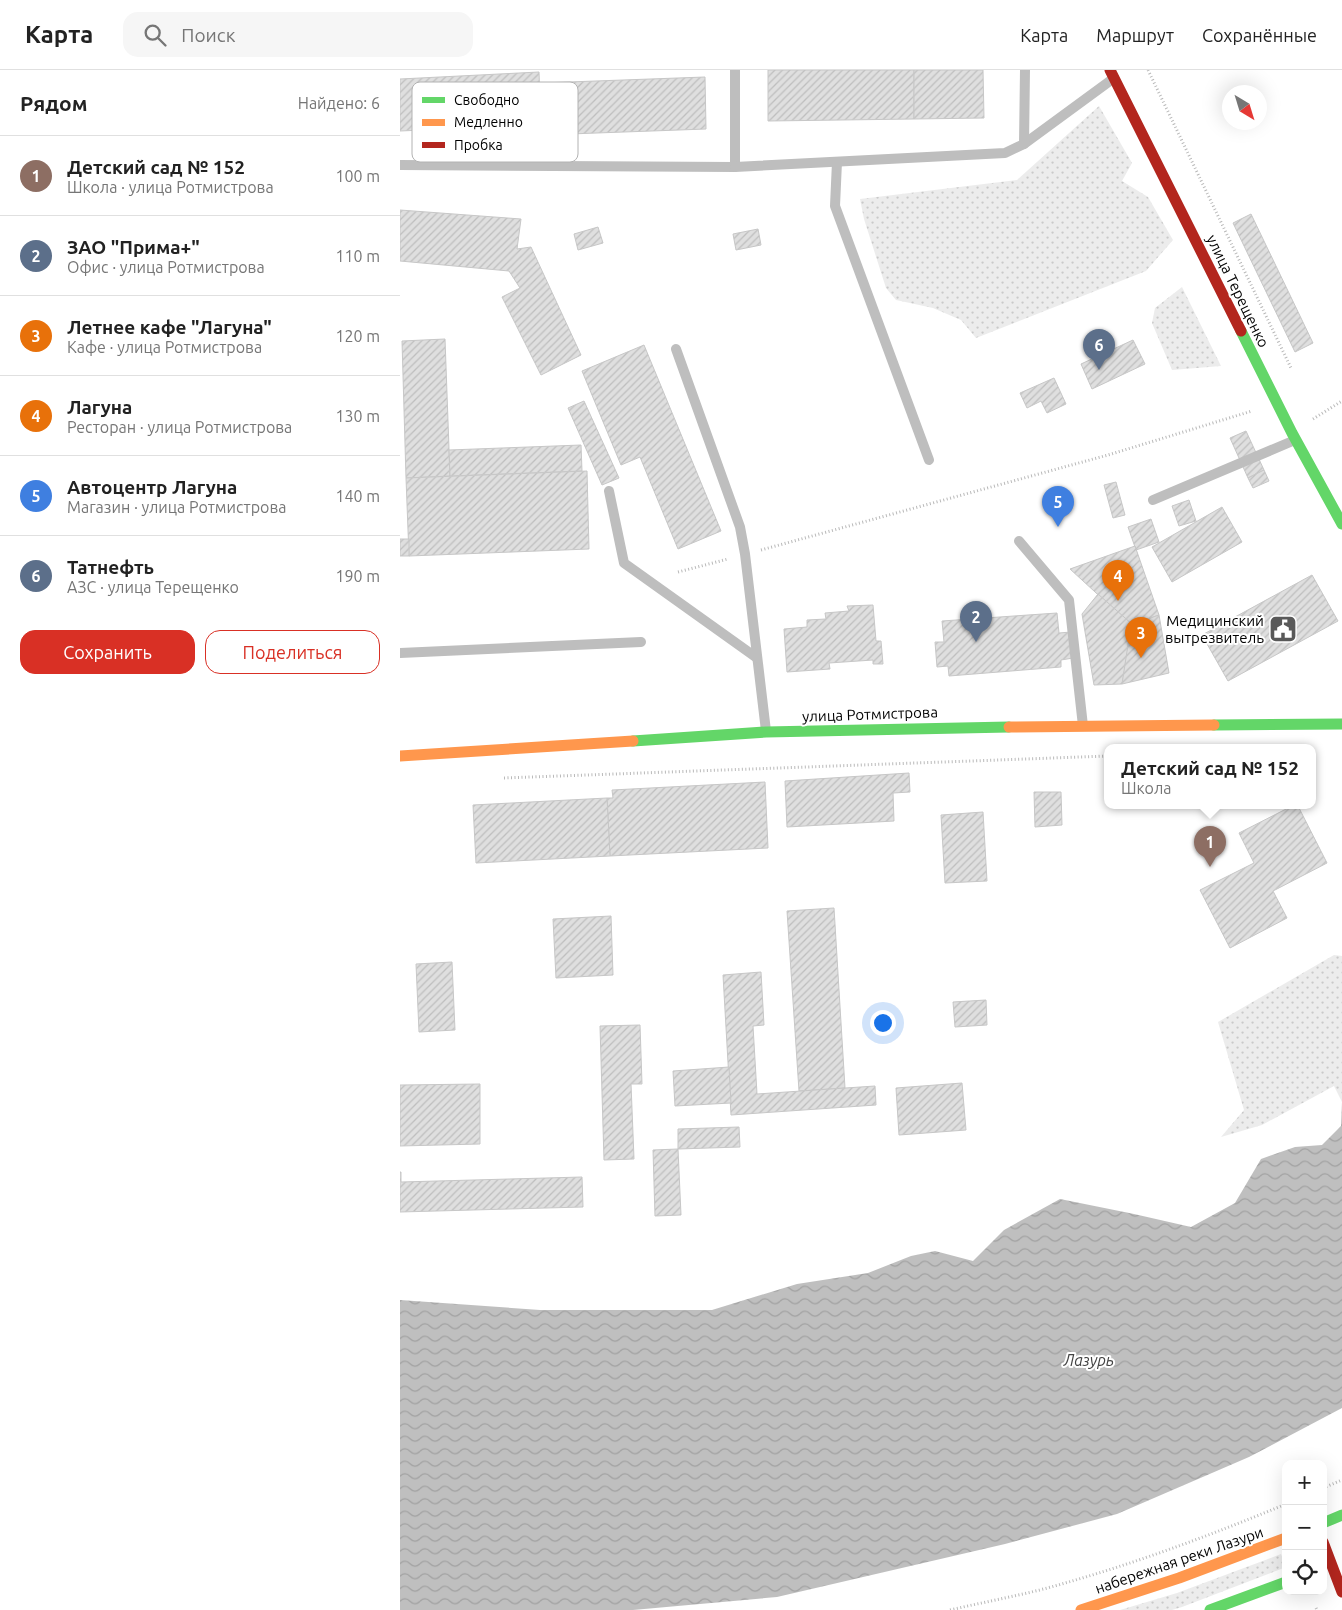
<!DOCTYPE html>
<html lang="ru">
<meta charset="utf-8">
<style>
:root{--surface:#fff;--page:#f6f6f6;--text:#222;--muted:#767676;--line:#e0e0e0;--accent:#d93025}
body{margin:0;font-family:Ubuntu,sans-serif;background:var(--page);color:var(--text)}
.controls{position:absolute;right:15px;bottom:15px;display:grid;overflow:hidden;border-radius:10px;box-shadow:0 5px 20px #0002}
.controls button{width:45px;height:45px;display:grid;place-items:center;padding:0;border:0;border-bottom:1px solid var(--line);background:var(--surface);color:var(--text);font:25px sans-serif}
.compass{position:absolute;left:822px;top:15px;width:45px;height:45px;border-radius:50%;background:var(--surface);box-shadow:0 5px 20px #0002;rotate:142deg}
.you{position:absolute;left:482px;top:952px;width:18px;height:18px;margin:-12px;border:4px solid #fff;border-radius:50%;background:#1a73e8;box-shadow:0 0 0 8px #1a73e833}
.badge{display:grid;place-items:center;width:32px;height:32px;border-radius:50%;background:var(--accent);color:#fff;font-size:16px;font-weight:700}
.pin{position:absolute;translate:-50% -41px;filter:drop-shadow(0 1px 2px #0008)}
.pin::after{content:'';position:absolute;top:26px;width:18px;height:15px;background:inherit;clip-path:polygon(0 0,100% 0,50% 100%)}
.popup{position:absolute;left:704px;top:674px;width:212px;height:65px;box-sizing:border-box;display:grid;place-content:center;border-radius:10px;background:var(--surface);filter:drop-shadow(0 1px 4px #0005);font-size:16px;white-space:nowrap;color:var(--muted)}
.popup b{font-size:19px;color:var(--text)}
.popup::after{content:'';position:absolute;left:50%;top:100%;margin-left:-10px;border:10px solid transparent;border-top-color:var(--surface)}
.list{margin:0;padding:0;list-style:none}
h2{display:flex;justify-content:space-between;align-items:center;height:65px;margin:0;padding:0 20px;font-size:21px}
h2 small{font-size:16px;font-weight:400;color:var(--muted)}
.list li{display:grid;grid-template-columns:32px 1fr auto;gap:15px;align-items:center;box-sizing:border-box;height:80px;padding:0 20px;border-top:1px solid var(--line)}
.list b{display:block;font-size:19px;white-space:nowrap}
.list p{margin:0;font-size:16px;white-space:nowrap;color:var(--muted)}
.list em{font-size:16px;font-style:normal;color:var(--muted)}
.actions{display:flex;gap:10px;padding:15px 20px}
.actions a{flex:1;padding:11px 0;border:1px solid var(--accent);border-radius:15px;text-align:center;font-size:18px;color:var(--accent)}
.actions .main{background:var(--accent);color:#fff}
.icon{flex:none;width:28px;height:28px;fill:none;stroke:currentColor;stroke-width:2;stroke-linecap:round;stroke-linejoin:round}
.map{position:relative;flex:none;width:942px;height:1540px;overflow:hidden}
header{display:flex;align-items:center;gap:30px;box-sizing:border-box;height:70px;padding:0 25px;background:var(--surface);border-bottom:1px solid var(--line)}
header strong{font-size:24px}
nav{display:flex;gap:28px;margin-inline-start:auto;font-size:18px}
.search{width:350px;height:45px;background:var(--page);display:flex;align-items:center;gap:12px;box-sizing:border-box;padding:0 18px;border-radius:15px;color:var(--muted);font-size:19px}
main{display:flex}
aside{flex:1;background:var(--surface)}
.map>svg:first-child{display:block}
.grass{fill:url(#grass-dots)}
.water{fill:url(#water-waves)}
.building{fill:url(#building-hatch);stroke:#c7c7c7}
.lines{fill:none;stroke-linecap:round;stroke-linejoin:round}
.path{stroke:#b9b9b9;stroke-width:3;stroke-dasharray:1 2.5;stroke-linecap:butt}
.lane{stroke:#bebebe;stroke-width:10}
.fast{stroke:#63d668;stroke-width:11}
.slow{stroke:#ff974d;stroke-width:11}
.jam{stroke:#b3261e;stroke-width:11}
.labels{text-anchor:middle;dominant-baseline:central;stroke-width:4;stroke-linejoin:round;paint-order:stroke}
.street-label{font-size:15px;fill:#000;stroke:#fff}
.poi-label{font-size:15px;fill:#000;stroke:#fff;text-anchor:end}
.water-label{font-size:16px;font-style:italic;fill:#444;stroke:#fff}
.key{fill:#fff;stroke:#b2b2b2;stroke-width:1}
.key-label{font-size:14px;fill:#000}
</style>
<header>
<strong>Карта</strong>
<div class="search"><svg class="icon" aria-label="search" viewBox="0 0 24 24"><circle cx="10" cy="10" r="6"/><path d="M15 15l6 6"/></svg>Поиск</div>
<nav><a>Карта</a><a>Маршрут</a><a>Сохранённые</a></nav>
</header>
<main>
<aside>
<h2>Рядом<small>Найдено: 6</small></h2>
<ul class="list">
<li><span class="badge" style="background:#8d6e63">1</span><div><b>Детский сад № 152</b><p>Школа · улица Ротмистрова</p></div><em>100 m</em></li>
<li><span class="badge" style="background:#5c6f8a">2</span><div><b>ЗАО &quot;Прима+&quot;</b><p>Офис · улица Ротмистрова</p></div><em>110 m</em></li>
<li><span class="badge" style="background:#e8710a">3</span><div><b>Летнее кафе &quot;Лагуна&quot;</b><p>Кафе · улица Ротмистрова</p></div><em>120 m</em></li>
<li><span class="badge" style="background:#e8710a">4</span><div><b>Лагуна</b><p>Ресторан · улица Ротмистрова</p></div><em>130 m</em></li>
<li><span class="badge" style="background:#3f7fe0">5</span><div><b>Автоцентр Лагуна</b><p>Магазин · улица Ротмистрова</p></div><em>140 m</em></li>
<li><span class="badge" style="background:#5c6f8a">6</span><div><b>Татнефть</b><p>АЗС · улица Терещенко</p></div><em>190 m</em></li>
</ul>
<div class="actions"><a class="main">Сохранить</a><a>Поделиться</a></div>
</aside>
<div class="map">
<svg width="942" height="1540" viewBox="0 0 942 1540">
<defs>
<pattern id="grass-dots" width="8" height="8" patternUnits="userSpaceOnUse" patternTransform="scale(1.25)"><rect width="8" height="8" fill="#ececec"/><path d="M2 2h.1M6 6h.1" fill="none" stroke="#c9c9c9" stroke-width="1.8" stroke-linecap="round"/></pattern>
<pattern id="water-waves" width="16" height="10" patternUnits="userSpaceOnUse" patternTransform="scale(1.25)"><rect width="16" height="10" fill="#bfbfbf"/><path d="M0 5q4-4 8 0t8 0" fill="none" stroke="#a2a2a2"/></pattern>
<pattern id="building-hatch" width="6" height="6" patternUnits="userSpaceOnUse" patternTransform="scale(1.25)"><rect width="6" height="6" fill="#dfdfdf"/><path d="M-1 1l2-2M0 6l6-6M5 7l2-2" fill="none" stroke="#bebebe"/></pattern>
</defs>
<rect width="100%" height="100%" fill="#fff"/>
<g class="grass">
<path d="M699 36 732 93 722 111 748 127 773 170 746 201 576 268 561 250 533 238 496 230 486 218 464 149 460 129 617 110Z"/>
<path d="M782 217 821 296 772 300 752 253 755 238Z"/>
<path d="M934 885 942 886V1032L934 1016 862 1055 821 1067 844 1040 818 952Z"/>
<path d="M881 1484 886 1497 782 1537 772 1540H720L777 1523Z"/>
</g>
<path class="water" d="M942 1032V1338L849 1387 717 1444 605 1474 377 1527 233 1540H0V1230L140 1240H312L397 1214 468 1203 511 1186 535 1181 573 1191 604 1160 660 1129 734 1144 791 1157 835 1133 861 1089 895 1077 922 1075 941 1056Z"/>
<g class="building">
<path d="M368 0H514V49L368 51Z"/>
<path d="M514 0H583L584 48 514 49Z"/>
<path d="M139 2 141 55 0 61V9Z"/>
<path d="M305 7 306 59 142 65 141 13Z"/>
<path d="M0 140 121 149 117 179 131 177 181 285 141 305 102 227 120 218 109 201 0 191Z"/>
<path d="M851 144 913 273 895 282 833 153Z"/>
<path d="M198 157 203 173 178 180 174 164Z"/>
<path d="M358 159 361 175 336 180 333 164Z"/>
<path d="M45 269 50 406 6 408 2 271Z"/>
<path d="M733 270 745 294 692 319 681 294Z"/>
<path d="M244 275 321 461 278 479 240 387 221 395 182 301Z"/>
<path d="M654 308 666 334 647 343 641 331 627 338 620 323Z"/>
<path d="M184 331 219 408 202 415 168 338Z"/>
<path d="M846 361 864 400 848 408 830 368Z"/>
<path d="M181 375 182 401 50 406 49 380Z"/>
<path d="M864 400 869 411 853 418 848 408Z"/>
<path d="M187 401 189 479 9 486 6 408Z"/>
<path d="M716 412 725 445 713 448 704 415Z"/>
<path d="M789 430 796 451 779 456 772 436Z"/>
<path d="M822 437 842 472 772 512 752 477Z"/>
<path d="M751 449 759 472 736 480 728 457Z"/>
<rect x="0" y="469" width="9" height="17"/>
<path d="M735 476 759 545 731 555 670 499Z"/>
<path d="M912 505 938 551 828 611 802 565Z"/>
<path d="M698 524 733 555 722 614 694 615 682 544Z"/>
<path d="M473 535 476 571H481L483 594H473V590L429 593 430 599 387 602 384 559 407 557V550L426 549 425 543 449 541 447 536Z"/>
<path d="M657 543 659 563 671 562 673 588 661 590V597L549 606 548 596 537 597 535 572H544L542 551Z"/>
<path d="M759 545 769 603 722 614 731 555Z"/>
<path d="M509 703 510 722 493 723 494 751 387 757 385 711Z"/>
<path d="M365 712 368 778 210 786 207 728H213L212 720Z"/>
<path d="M634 722H661L662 755 635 757Z"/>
<path d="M207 728 210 786 76 793 73 735Z"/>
<path d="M892 736H898L927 793 873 821 887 848 830 878 800 820 854 793 839 763Z"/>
<path d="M583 742 587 811 545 813 541 745Z"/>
<path d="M434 838 445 1018 399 1021 387 841Z"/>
<path d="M211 846 213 905 156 908 153 849Z"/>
<path d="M52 892 55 960 19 962 16 894Z"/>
<path d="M361 902 364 955 353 956 357 1024 475 1016 476 1035 331 1045 323 905Z"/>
<path d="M586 930 587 955 555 957 553 932Z"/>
<path d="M240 955 242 1014H231L234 1089 204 1090 200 956Z"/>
<path d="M329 997 331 1033 275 1036 273 1001Z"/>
<path d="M562 1013 566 1060 499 1065 496 1018Z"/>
<path d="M80 1014V1074L0 1076V1015Z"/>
<path d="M339 1057 340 1077 278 1079V1059Z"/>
<path d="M278 1079 281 1145 255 1146 253 1080Z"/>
<path d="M0 1102H1V1112L182 1107 183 1137 0 1142Z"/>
</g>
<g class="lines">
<g class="path">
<path d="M748 0 891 298"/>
<path d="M913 349 942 331"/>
<path d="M361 480 708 385 852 341"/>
<path d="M278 502 328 489"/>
<path d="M104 708 708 686"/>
<path d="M923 1418 942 1410"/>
<path d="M916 1538 917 1540"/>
<path d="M550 1540C584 1532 618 1526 651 1517 731 1495 809 1466 886 1434"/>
</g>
<g class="lane">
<path d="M624 74 714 8"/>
<path d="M437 92 435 136 529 390"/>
<path d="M0 95 335 97V0"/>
<path d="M335 97 605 83 624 74 625 0"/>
<path d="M276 279 340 457 345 484 366 661"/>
<path d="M209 421 224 493 357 588"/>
<path d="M753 430 895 370"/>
<path d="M619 471 669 530 683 656"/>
<path d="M0 583 241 572"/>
</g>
<g class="fast">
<path d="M841 261 892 363 942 454"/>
<path d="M814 655 942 654"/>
<path d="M233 671 366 662 609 657"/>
<path d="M923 1453 942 1445"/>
<path d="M810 1540 886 1512"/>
</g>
<g class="slow">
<path d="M609 657 814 655"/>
<path d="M0 686 233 671"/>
<path d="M681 1540 779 1508 886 1468"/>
</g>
<g class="jam">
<path d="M710 0 841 261"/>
<path d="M923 1472 942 1522"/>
</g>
</g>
<defs>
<symbol id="civic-square" viewBox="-11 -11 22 22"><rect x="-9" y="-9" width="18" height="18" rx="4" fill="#595959" stroke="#fff"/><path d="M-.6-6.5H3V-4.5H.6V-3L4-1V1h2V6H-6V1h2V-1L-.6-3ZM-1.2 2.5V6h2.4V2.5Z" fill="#fff"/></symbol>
</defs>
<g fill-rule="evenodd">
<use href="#civic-square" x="867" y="543" width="32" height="32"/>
</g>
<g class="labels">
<g class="street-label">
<text transform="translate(838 221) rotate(64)">улица Терещенко</text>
<text transform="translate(470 644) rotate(-2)">улица Ротмистрова</text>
<text transform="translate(779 1490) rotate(-19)">набережная реки Лазури</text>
</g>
<g class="poi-label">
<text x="864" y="550">Медицинский<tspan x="864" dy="17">вытрезвитель</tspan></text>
</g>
<g class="water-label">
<text x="689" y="1290">Лазурь</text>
</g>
</g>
<rect x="12" y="12" width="166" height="80" rx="8" class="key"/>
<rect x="22" y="27" width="23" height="6" fill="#63d668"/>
<rect x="22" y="49" width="23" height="7" fill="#ff974d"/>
<rect x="22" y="72" width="23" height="6" fill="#b3261e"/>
<g class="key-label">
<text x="54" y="35">Свободно</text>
<text x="54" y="57">Медленно</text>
<text x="54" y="80">Пробка</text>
</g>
</svg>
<div class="controls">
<button>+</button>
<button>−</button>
<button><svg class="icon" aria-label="locate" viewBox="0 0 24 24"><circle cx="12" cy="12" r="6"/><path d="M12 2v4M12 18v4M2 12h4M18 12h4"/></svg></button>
</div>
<svg class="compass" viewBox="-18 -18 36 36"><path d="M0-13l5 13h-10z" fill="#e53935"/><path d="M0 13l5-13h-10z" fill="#767676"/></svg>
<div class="you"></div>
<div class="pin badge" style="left:810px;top:797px;background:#8d6e63">1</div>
<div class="popup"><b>Детский сад № 152</b>Школа</div>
<div class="pin badge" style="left:576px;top:572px;background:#5c6f8a">2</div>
<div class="pin badge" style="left:741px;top:588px;background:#e8710a">3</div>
<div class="pin badge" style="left:718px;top:531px;background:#e8710a">4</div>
<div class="pin badge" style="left:658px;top:457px;background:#3f7fe0">5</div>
<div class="pin badge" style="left:699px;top:300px;background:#5c6f8a">6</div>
</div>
</main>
